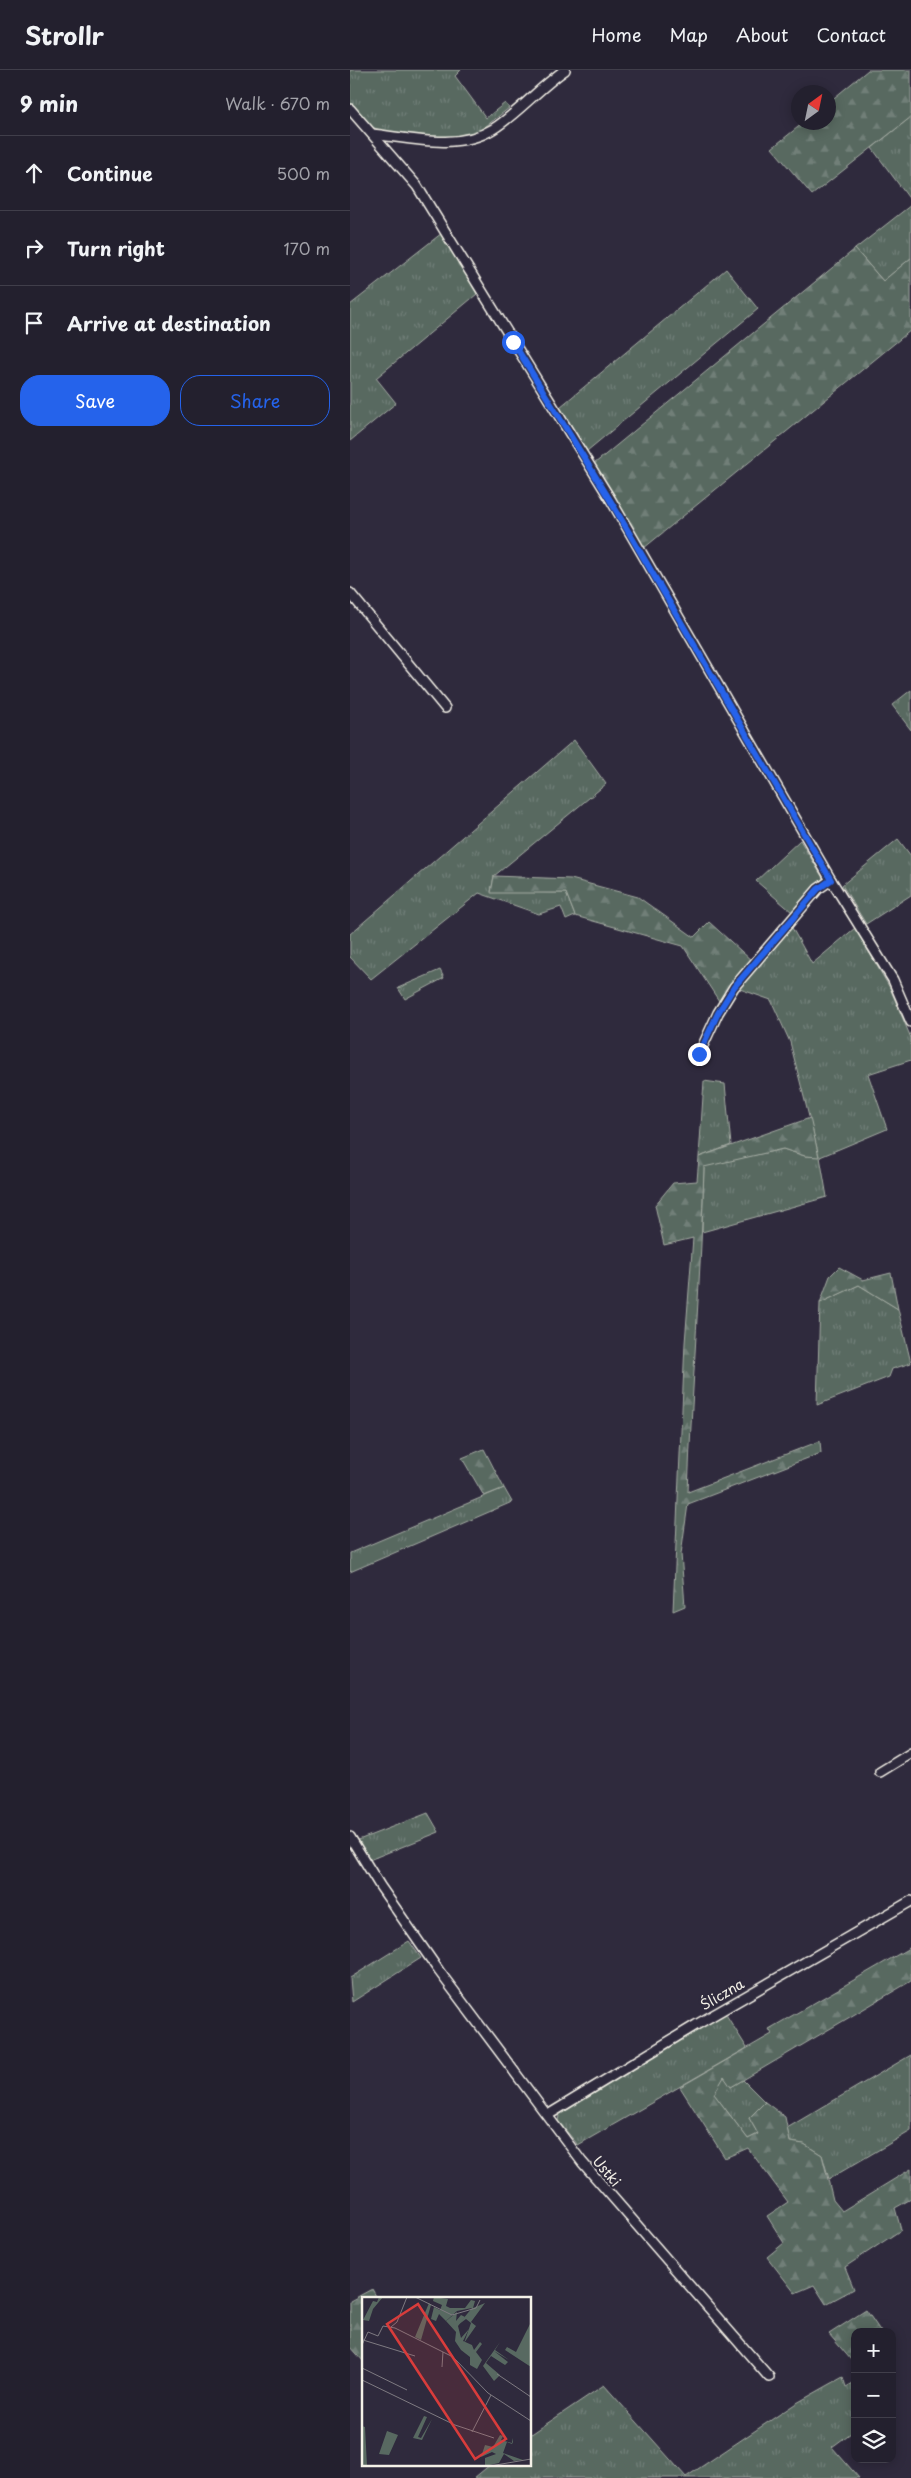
<!DOCTYPE html>
<meta charset="utf-8">
<style>
:root{--surface:#23202e;--page:#2b2836;--text:#f1f3f6;--muted:#a3a3aa;--line:#403e4a;--accent:#2563eb}
body{margin:0;font-family:"Playpen Sans",sans-serif;background:var(--page);color:var(--text)}
.controls{position:absolute;right:15px;bottom:15px;display:grid;overflow:hidden;border-radius:10px;box-shadow:0 2px 12px #0003}
.controls button{width:45px;height:45px;display:grid;place-items:center;padding:0;border:0;border-bottom:1px solid var(--line);background:var(--surface);color:var(--text);font:25px sans-serif}
.compass{position:absolute;left:441px;top:15px;width:45px;height:45px;border-radius:50%;background:var(--surface);box-shadow:0 2px 12px #0003;rotate:33deg}
.stop{position:absolute;width:15px;height:15px;margin:-11px;border:4px solid #2563eb;border-radius:50%;background:#fff}
.stop.end{background:#2563eb;border-color:#fff;box-shadow:0 1px 5px #0008}
.list{margin:0;padding:0;list-style:none}
h2{display:flex;justify-content:space-between;align-items:center;height:65px;margin:0;padding:0 20px;font-size:21px}
h2 small{font-size:16px;font-weight:400;color:var(--muted)}
.list li{display:grid;grid-template-columns:32px 1fr auto;gap:15px;align-items:center;box-sizing:border-box;height:75px;padding:0 20px;border-top:1px solid var(--line)}
.list b{display:block;font-size:19px;white-space:nowrap}
.list em{font-size:16px;font-style:normal;color:var(--muted)}
.actions{display:flex;gap:10px;padding:15px 20px}
.actions a{flex:1;padding:11px 0;border:1px solid var(--accent);border-radius:20px;text-align:center;font-size:18px;color:var(--accent)}
.actions .main{background:var(--accent);color:#fff}
.icon{flex:none;width:28px;height:28px;fill:none;stroke:currentColor;stroke-width:2;stroke-linecap:round;stroke-linejoin:round}
.map{position:relative;flex:none;width:561px;height:2408px;overflow:hidden}
header{display:flex;align-items:center;gap:30px;box-sizing:border-box;height:70px;padding:0 25px;background:var(--surface);border-bottom:1px solid var(--line)}
header strong{font-size:24px}
nav{display:flex;gap:28px;margin-inline-start:auto;font-size:18px}
main{display:flex}
aside{flex:1;background:var(--surface)}
.map>svg:first-child{display:block}
.grass{fill:url(#grass-tufts);stroke:#a6ada4}
.forest{fill:url(#forest-firs);stroke:#a6ada4}
.lines{fill:none;stroke-linecap:round;stroke-linejoin:round}
.minor-casing{stroke:#f4f1e8;stroke-width:12}
.minor{stroke:#2f2a3d;stroke-width:9}
.route{stroke:#2563eb;stroke-width:6}
.labels{text-anchor:middle;dominant-baseline:central;stroke-width:4.5;stroke-linejoin:round;paint-order:stroke}
.street-label{font-size:14px;fill:#f4f1e8;stroke:#2f2a3d}
.inset-road{fill:none;stroke:#7e7a81;stroke-width:1}
.view{fill:#d93c3b;fill-opacity:0.15;stroke:#d93c3b;stroke-width:2.5}
.inset-edge{fill:none;stroke:#f4f1e8;stroke-width:2.5}
</style>
<header>
<strong>Strollr</strong>
<nav><a>Home</a><a>Map</a><a>About</a><a>Contact</a></nav>
</header>
<main>
<aside>
<h2>9 min<small>Walk · 670 m</small></h2>
<ul class="list">
<li><svg class="icon" aria-label="ahead" viewBox="0 0 24 24"><path d="M12 20V5M6 11l6-6 6 6"/></svg><div><b>Continue</b></div><em>500 m</em></li>
<li><svg class="icon" aria-label="right" viewBox="0 0 24 24"><path d="M7 20v-9h11M14 6l5 5-5 5"/></svg><div><b>Turn right</b></div><em>170 m</em></li>
<li><svg class="icon" aria-label="arrive" viewBox="0 0 24 24"><path d="M6 21V4h12l-3 4 3 4H6"/></svg><div><b>Arrive at destination</b></div></li>
</ul>
<div class="actions"><a class="main">Save</a><a>Share</a></div>
</aside>
<div class="map">
<svg width="561" height="2408" viewBox="0 0 561 2408">
<defs>
<pattern id="grass-tufts" width="24" height="20" patternUnits="userSpaceOnUse" patternTransform="scale(1.25)"><rect width="24" height="20" fill="#586961"/><path d="M3 7l-1-3M5 7V3M7 7l1-3M15 17l-1-3M17 17v-4M19 17l1-3" fill="none" stroke="#717f78"/></pattern>
<pattern id="forest-firs" width="22" height="20" patternUnits="userSpaceOnUse" patternTransform="scale(1.25)"><rect width="22" height="20" fill="#586961"/><path d="M5 1l3.5 6h-7zM16 11l3.5 6h-7z" fill="#717f78"/></pattern>
</defs>
<rect width="100%" height="100%" fill="#2f2a3d"/>
<filter id="ink" filterUnits="userSpaceOnUse"><feTurbulence type="fractalNoise" baseFrequency=".02" numOctaves="2"/><feDisplacementMap in="SourceGraphic" scale="10" xChannelSelector="R" yChannelSelector="G"/><feConvolveMatrix kernelMatrix="1 2 1 2 8 2 1 2 1" color-interpolation-filters="sRGB"/></filter>
<g filter="url(#ink)">
<g class="grass">
<path d="M0 0H111L105 6 136 48 155 33 159 38 126 64 98 68 33 61 19 56 0 34Z"/>
<path d="M561 47V131L522 78Z"/>
<path d="M561 135V188L533 211 505 179Z"/>
<path d="M92 163 127 224 26 308 46 333 0 371V235Z"/>
<path d="M376 199 408 239 237 381 210 337Z"/>
<path d="M561 620V660L542 635Z"/>
<path d="M224 670 256 714 144 806 141 822 216 823 225 846 216 850 211 837 189 844 129 823 21 909 0 887V864Z"/>
<path d="M548 769 561 786V825L516 854 492 815Z"/>
<path d="M450 770 473 808 442 842 406 811Z"/>
<path d="M441 856 462 894 505 858 540 918 561 968V990L518 1004 537 1059 470 1087 477 1127 352 1162 354 1096 433 1079 455 1086H469L440 972 421 930 387 918Z"/>
<path d="M90 900 94 908 55 929 48 918Z"/>
<path d="M354 1011 375 1014 381 1075 349 1087Z"/>
<path d="M509 1215 548 1239 561 1293 542 1299 539 1307 467 1335 470 1233Z"/>
<path d="M154 1418 162 1432 0 1502V1483Z"/>
<path d="M78 1743 89 1762 19 1790 6 1771Z"/>
<path d="M59 1871 71 1888 2 1932 0 1908Z"/>
<path d="M375 1943 397 1978 228 2075 208 2051 210 2040Z"/>
<path d="M561 1985V2061L479 2109 472 2085 454 2074 440 2072 437 2058Z"/>
<path d="M374 2006 381 2017 393 2010 415 2032 399 2048 408 2064 398 2069 364 2024Z"/>
<path d="M493 2307 496 2317 505 2312V2360L482 2377 509 2408H124L141 2394H180V2365L254 2315 336 2407 445 2334Z"/>
</g>
<g class="forest">
<path d="M518 0H561V47L462 125 422 78 453 53 478 52 479 32Z"/>
<path d="M505 179 533 211 561 188V260L294 478 244 394Z"/>
<path d="M144 806 221 809 288 827 344 867 359 852 402 891 369 931 333 876 225 846 216 823H141Z"/>
<path d="M460 1048 469 1087 455 1086 433 1079 354 1097C351 1205 342 1314 338 1422L470 1371 471 1383 338 1434 331 1484 335 1536 323 1541 335 1273 343 1168 314 1175 305 1135 323 1113 347 1111 349 1087Z"/>
<path d="M489 1197 513 1210 541 1203 548 1239 509 1215 470 1233 480 1206Z"/>
<path d="M134 1379 154 1418 134 1426 112 1388Z"/>
<path d="M561 1877V1911L381 2017 374 2007 364 2024 398 2069 408 2064 399 2048 415 2032 435 2047 440 2072 454 2074 472 2085 483 2130 492 2141 561 2099V2129L545 2138 551 2160 495 2197 504 2219 476 2234 464 2215 445 2223 417 2187 434 2173 417 2146 438 2132 398 2078 375 2088 330 2017 422 1964 419 1959Z"/>
<path d="M22 2219 27 2228H14V2292L0 2276V2231Z"/>
<path d="M516 2240 531 2262H505V2289L502 2291 479 2264Z"/>
</g>
<g class="lines">
<defs>
<g id="minor">
<path d="M0 39 67 116 261 430 481 810 543 910 561 952"/>
<path d="M22 64C60 68 108 81 143 59 167 44 190 17 215 0"/>
<path d="M0 523 95 638"/>
<path d="M349 984 368 943 384 917 468 819 481 810"/>
<path d="M530 1702 561 1683"/>
<path d="M0 1767 30 1816 89 1901 232 2092 419 2307"/>
<path d="M198 2045 346 1955 561 1831"/>
</g>
</defs>
<use href="#minor" class="minor-casing"/>
<use href="#minor" class="minor"/>
</g>
</g>
<g class="lines" filter="url(#ink)">
<path class="route" d="M163 272 260 430 481 810 468 819 384 917 368 943 349 984"/>
</g>
<g class="labels">
<g class="street-label">
<text transform="translate(372 1924) rotate(-30)">Śliczna</text>
<text transform="translate(257 2101) rotate(50)">Ustki</text>
</g>
</g>
<g transform="translate(12 2227)">
<rect width="169" height="169" fill="#2f2a3d"/>
<path d="M17 0H21L11 12 7 24 1 23 11 4 15 5ZM72 0 86 2 84 9 88 11H103L109 3 113 4 111 11 123 6 109 25 114 29 102 46 109 26 104 22 96 28 110 11 95 14 84 24 77 17 74 24 69 22 72 10 78 13 80 8 71 4ZM138 45 133 53 147 63 132 54 146 65 143 68 129 59 126 63 124 66 138 78 132 84 121 69ZM62 119 65 120 56 140 59 141 70 122 60 143 51 141ZM0 129 3 130 5 169 0 168ZM25 134 36 138 27 158 17 157ZM138 138 141 139 139 143 150 146V141L151 145 150 147 145 145 141 156 161 163 152 164 142 157 137 166 123 169V161L134 157 130 155 119 160 123 148 131 150Z" fill="#586961"/>
<path d="M67 6 69 8 59 43 53 40ZM95 15 94 24 99 18 103 20 96 29 99 41 107 32 101 44 110 48 112 53 118 45 120 47 114 55 120 63 115 72 108 68V60L99 53 93 44 94 35 84 24ZM169 25V70L143 53 145 50 154 55Z" fill="#586961"/>
<path class="inset-road" d="M53 0 90 18 114 11 118 3M29 30 35 25 45 0M1 43 53 59M0 48 6 35 16 39 21 29 33 31 91 60 126 96 169 124M80 70 81 55M0 71 45 93M135 77 169 100M0 83 93 128 132 141M110 135 129 98M128 169 169 162"/>
<path class="view" d="M56 7 144 142 113 162 25 27Z"/>
<rect width="169" height="169" class="inset-edge"/>
</g>
</svg>
<div class="controls">
<button>+</button>
<button>−</button>
<button><svg class="icon" aria-label="layers" viewBox="0 0 24 24"><path d="M12 4l9 5-9 5-9-5zM3 14l9 5 9-5"/></svg></button>
</div>
<svg class="compass" viewBox="-18 -18 36 36"><path d="M0-13l5 13h-10z" fill="#e53935"/><path d="M0 13l5-13h-10z" fill="#a3a3aa"/></svg>
<div class="stop" style="left:163px;top:272px"></div>
<div class="stop end" style="left:349px;top:984px"></div>
</div>
</main>
